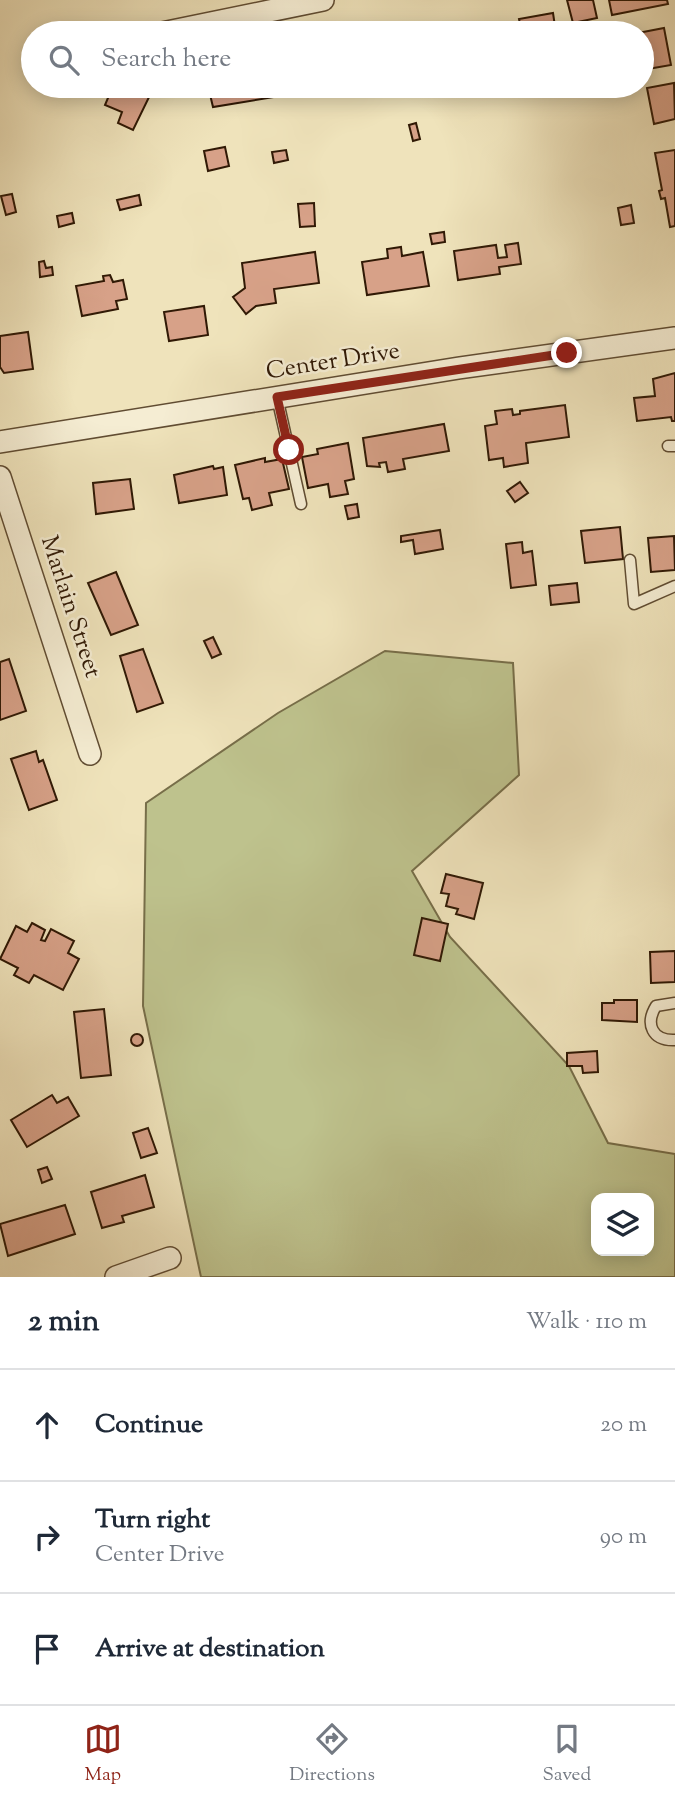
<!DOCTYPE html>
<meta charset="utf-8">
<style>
:root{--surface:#fff;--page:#f6f6f7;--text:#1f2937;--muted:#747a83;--line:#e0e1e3;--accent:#8f2418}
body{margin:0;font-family:"Sorts Mill Goudy",serif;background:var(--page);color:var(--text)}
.controls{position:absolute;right:21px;bottom:21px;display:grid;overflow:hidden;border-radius:14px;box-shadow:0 4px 18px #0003}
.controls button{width:63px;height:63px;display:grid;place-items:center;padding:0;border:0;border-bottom:2px solid var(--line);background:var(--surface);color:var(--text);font:35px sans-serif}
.stop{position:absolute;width:21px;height:21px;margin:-16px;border:5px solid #8f2418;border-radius:50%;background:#fff}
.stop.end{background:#8f2418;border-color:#fff;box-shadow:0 2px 7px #0008}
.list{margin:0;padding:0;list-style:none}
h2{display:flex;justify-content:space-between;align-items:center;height:91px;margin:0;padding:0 28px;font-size:30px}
h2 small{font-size:23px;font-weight:400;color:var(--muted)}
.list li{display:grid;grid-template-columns:46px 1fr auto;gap:21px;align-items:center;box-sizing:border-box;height:112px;padding:0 28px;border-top:2px solid var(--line)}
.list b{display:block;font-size:26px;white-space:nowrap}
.list p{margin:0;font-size:23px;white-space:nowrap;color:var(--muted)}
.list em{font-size:23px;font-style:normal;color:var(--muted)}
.icon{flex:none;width:38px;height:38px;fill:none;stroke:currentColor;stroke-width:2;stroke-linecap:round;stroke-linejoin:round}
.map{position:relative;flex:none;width:675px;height:1277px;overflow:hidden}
.search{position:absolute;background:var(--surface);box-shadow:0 4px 18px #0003;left:21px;right:21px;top:21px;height:77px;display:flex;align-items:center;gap:18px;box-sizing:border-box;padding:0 24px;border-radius:38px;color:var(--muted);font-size:26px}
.sheet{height:427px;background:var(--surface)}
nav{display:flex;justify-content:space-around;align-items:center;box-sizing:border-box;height:98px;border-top:2px solid var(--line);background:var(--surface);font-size:19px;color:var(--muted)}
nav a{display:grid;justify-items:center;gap:4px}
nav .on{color:var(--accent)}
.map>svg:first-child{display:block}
.green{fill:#bec28d;stroke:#776e49;stroke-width:2;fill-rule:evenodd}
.building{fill:#d7a188;stroke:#301905;stroke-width:2}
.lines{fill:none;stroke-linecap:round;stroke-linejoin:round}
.lane-casing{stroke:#604c32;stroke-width:13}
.street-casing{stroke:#604c32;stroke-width:24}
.lane{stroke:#f5edd3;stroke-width:10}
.street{stroke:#f5edd3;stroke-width:21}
.route{stroke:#8f2418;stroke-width:9}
.labels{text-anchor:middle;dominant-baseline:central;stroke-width:5;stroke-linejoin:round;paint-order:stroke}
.street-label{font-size:24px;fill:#301905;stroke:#f5edd3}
</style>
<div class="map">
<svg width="675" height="1277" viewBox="0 0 675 1277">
<rect width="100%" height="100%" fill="#efe3bb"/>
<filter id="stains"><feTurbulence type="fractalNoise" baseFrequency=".00286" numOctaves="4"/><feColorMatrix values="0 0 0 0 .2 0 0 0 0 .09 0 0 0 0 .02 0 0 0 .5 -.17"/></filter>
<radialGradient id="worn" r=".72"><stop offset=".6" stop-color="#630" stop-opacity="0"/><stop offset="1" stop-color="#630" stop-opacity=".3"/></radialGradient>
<path class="green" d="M385 651 513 663 519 775 412 871 450 937 569 1066 608 1143 675 1154V1277H201L143 1006 146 803 278 713ZM596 1198H649V1251H596Z"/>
<g class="building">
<path d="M567 0H593L597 18 573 23Z"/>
<path d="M609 0H667L668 4 612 15Z"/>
<path d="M553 13 556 33H522L519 19Z"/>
<path d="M495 23 498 33H451L450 31Z"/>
<path d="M664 28 671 65 642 70V33H638Z"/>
<path d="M674 83 675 119 654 124 647 88Z"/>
<path d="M113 86H133L151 93 133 130 118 123 122 112 105 105Z"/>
<path d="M208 86H270L274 97 213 107Z"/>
<path d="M416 123 420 139 413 141 409 125Z"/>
<path d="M225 147 229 166 208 171 204 151Z"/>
<path d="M286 150 288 160 274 163 272 152Z"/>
<path d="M675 150V226L670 227 665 198 661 199 659 191 662 190 655 153Z"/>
<path d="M12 194 16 212 6 215 1 196Z"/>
<path d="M139 195 141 205 120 210 117 200Z"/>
<path d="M314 203 315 226 300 227 298 204Z"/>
<path d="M631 205 634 223 621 225 618 208Z"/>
<path d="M72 213 74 223 59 227 57 216Z"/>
<path d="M444 232 445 242 432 244 430 234Z"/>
<path d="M518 243 521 264 499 267 500 274 458 280 454 251 496 245 498 258 507 257 505 245Z"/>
<path d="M401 247 402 256 423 252 429 286 367 295 362 262 388 258 387 249Z"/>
<path d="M315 252 319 283 274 289 276 303 256 306 246 314 233 297 245 288 242 263Z"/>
<path d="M44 261 46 268 52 267 53 275 40 277 39 262Z"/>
<path d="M110 275 113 282 123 280 127 299 116 301 118 309 82 316 76 286 104 281 103 276Z"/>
<path d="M204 306 208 335 169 341 164 312Z"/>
<path d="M28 332 33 369 4 373 0 367V336Z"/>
<path d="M675 373V421H672L671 417 637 421 634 398 655 396 653 379Z"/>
<path d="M565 405 569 437 526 443 528 463 504 467 503 458 489 460 485 426 497 424 495 411 512 409 513 415 520 414V411Z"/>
<path d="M444 424 449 451 403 459 405 469 388 472 386 462 379 463 380 467 367 466 363 438Z"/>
<path d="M348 443 354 479 345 481 348 494 330 497 328 484 308 488 302 457 318 454 317 449Z"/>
<path d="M265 458V462L282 459 289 489 269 493 272 505 252 510 249 498 243 499 235 465Z"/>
<path d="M213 466 214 469 223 467 227 495 179 503 174 475Z"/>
<path d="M130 479 134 509 96 514 93 483Z"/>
<path d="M520 482 528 493 515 502 507 491Z"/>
<path d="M357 504 359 517 348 519 345 506Z"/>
<path d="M620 527 623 559 585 563 581 531Z"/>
<path d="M440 530 443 549 415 554 413 540 401 542V536Z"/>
<path d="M674 536 675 570 651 572 648 538Z"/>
<path d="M522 542 523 553 532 551 536 585 511 588 506 544Z"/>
<path d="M116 572 138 625 111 635 88 583Z"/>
<path d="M577 583 579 602 551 605 549 586Z"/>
<path d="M213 637 221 654 212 658 204 641Z"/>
<path d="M143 649 163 703 137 712 120 656Z"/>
<path d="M9 659 26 711 0 720V662Z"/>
<path d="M36 751 39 762 43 760 57 800 29 810 11 759Z"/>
<path d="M446 874 483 883 474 919 456 914 458 909 446 906 449 894 441 893Z"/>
<path d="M422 918 448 924 440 961 414 955Z"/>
<path d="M32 923 45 930 41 940 45 941 51 929 74 941 68 953 79 959 63 990 34 975 29 983 14 975 18 968 0 959 16 926 27 932Z"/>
<path d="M675 951V982L651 983 650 952Z"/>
<path d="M614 1000H637V1022L602 1020V1003H614Z"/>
<path d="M104 1009 111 1075 81 1078 74 1012Z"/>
<circle cx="137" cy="1040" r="6"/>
<path d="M597 1051 598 1072 583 1073 582 1066H567V1053Z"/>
<path d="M52 1095 57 1103 68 1097 79 1116 27 1147 11 1120Z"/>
<path d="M148 1128 157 1153 141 1158 133 1133Z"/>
<path d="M47 1167 52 1179 42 1183 38 1170Z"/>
<path d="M145 1175 154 1207 122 1216 124 1222 102 1228 91 1192Z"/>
<path d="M65 1205 75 1234 8 1256 0 1224Z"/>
</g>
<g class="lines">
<defs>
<g id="lane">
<path d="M277 397 301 504"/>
<path d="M668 446H675"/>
<path d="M630 560 634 604 675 586"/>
<path d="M675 1003 656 1006C645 1024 652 1041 675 1040"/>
</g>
<g id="street">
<path d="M162 33 323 0"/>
<path d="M0 442 459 368 675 338"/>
<path d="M0 477 90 754"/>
<path d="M116 1277 170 1258"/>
</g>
</defs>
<use href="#lane" class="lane-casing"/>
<use href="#street" class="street-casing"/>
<use href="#lane" class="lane"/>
<use href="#street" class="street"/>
</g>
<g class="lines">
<path class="route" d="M289 450 277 397 567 353"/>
</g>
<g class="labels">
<g class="street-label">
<text transform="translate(333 362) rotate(-9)">Center Drive</text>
<text transform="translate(70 607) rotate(72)">Marlain Street</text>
</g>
</g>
<rect width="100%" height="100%" filter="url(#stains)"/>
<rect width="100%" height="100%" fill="url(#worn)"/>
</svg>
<div class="controls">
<button><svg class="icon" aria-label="layers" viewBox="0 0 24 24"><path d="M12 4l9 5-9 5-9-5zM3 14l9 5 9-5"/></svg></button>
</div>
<div class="stop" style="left:289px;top:450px"></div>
<div class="stop end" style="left:567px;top:353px"></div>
<div class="search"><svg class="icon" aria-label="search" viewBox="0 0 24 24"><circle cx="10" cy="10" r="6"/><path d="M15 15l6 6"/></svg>Search here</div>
</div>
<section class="sheet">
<h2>2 min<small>Walk · 110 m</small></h2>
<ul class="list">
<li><svg class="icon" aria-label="ahead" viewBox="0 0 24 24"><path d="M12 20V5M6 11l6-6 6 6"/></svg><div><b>Continue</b></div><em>20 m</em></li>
<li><svg class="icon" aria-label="right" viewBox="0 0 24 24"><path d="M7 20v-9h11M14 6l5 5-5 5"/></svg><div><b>Turn right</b><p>Center Drive</p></div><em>90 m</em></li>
<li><svg class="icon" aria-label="arrive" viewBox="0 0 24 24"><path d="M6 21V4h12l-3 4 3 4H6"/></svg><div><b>Arrive at destination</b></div></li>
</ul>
</section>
<nav>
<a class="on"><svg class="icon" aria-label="map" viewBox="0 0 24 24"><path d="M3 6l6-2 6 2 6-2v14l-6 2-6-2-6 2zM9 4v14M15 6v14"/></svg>Map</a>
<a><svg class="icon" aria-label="directions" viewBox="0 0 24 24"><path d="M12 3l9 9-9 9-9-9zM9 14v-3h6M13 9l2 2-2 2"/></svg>Directions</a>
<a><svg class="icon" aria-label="saved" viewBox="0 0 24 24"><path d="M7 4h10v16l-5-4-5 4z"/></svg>Saved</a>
</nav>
